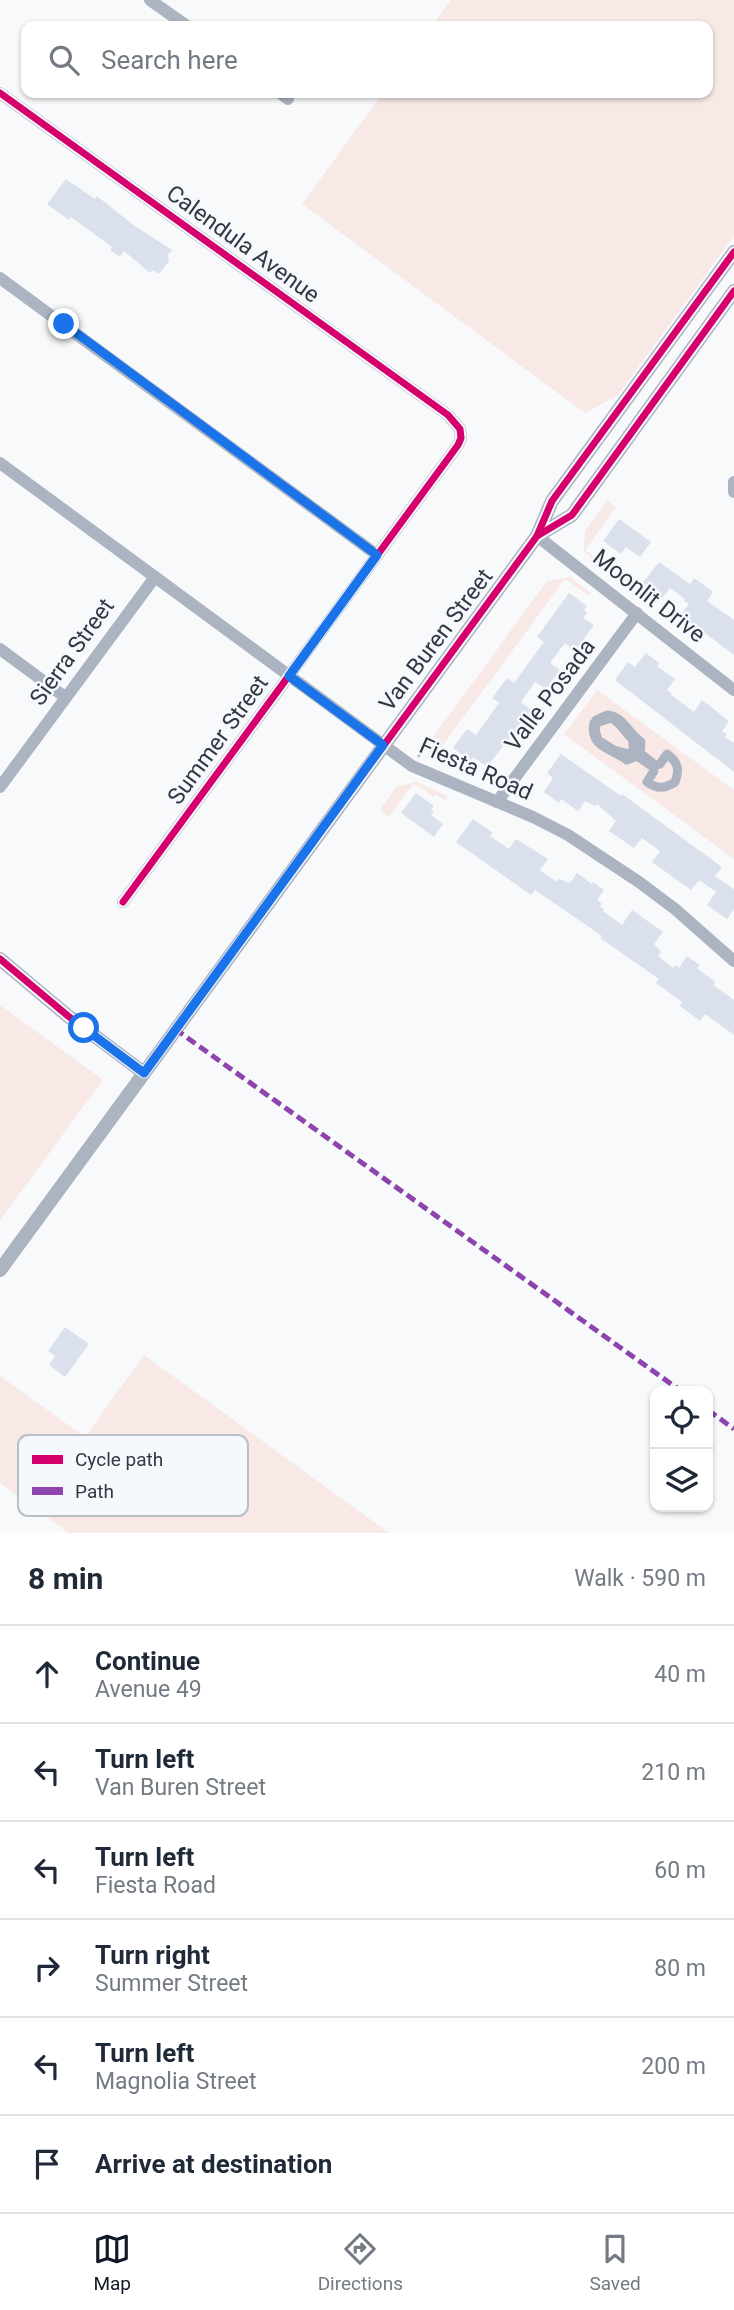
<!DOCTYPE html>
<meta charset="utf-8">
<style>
:root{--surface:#fff;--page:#f6f6f7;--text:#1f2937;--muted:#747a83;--line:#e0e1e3;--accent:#111827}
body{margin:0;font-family:Roboto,sans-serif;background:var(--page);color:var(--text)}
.controls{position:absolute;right:21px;bottom:21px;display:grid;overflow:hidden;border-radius:14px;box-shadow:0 2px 5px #0004}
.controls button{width:63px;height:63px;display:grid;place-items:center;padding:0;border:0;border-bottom:2px solid var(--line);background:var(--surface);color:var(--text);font:35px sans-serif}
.stop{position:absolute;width:21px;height:21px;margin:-16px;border:5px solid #1a73e8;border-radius:50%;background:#fff}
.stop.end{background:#1a73e8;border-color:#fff;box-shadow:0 2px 7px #0008}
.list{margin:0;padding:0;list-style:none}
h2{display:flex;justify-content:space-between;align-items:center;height:91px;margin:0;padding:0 28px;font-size:30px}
h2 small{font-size:23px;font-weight:400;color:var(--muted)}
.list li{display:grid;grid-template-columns:46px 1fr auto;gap:21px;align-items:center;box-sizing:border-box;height:98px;padding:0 28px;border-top:2px solid var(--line)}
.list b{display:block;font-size:26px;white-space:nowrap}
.list p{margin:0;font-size:23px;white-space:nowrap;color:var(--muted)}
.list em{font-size:23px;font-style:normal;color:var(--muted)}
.icon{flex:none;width:38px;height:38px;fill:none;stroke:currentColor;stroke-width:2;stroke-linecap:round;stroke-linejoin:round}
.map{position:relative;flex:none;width:734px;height:1533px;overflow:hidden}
.search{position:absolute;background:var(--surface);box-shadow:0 2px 5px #0004;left:21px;right:21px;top:21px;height:77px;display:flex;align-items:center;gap:18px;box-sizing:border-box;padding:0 24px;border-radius:14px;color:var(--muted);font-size:26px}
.sheet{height:679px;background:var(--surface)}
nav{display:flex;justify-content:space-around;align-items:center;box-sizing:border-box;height:98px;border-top:2px solid var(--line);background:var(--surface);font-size:19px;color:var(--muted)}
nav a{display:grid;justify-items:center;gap:4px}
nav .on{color:var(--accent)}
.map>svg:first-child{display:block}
.green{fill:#f8e8e6}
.building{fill:#dbe1ec}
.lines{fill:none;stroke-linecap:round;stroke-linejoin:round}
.path{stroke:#b6bbc4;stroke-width:2.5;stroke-dasharray:5 3.5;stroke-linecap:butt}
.pedestrian{stroke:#adb4c1;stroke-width:9}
.minor{stroke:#adb4c1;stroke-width:12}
.tertiary{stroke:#adb4c1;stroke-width:14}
.quiet{stroke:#8e44ad;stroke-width:5;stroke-dasharray:10 5;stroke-linecap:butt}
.cycleway-casing{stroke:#f5f8fd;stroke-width:11}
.cycleway{stroke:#d6006c;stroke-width:7}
.route{stroke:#1a73e8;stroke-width:9}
.labels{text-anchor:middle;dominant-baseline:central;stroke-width:5;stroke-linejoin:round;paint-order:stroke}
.street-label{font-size:23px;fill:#323741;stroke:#f5f8fd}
.key{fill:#f5f8fd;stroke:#babec5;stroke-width:2}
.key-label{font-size:19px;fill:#323741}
</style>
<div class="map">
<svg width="734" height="1533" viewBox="0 0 734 1533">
<rect width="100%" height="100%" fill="#f7f9fb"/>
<g class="green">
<path d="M451 0H734V236L618 395 585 413 302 204 383 93H708V26H432Z"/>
<path d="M607 500 616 507 585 550 608 567 607 569 584 552 585 531Z"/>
<path d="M570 577 591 593 589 596 565 579 437 753 439 760 459 766 457 769 437 760 433 737 547 581Z"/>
<path d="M597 690 734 790V859L564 734Z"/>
<path d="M417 782 447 796 445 800 435 794 434 797 427 793V791L413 784 389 817 380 810 396 787Z"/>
<path d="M0 1005 103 1080 0 1220Z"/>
<path d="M144 1355 389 1533H69L0 1483V1376L85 1437Z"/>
</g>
<g class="building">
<path d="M66 179 95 199 97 196 132 224 172 250 168 255 169 261 159 274 153 270 150 273 124 251 120 257 110 250 112 247 71 217 69 220 47 204Z"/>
<path d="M619 519 651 542 640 557 626 547 621 554 603 541Z"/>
<path d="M659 562 690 584 694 578 713 592 707 601 734 620V655L681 615 689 604 684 601 685 599 670 588 662 598 642 584Z"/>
<path d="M569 593 587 606 584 610 587 613 583 618 594 625 575 651 565 643 550 663 560 670 546 689 535 682 521 702 531 710 487 767 473 757 470 761 453 748 467 729 476 735 499 703 492 698 507 678 514 683 544 642 537 637Z"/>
<path d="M646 653 659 663 657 666 675 679 667 690 672 694 671 695 694 712 702 700 729 721 722 731 727 734 725 737 734 743V772L615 680 628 662 635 667Z"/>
<path d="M561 754 621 796 622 794 722 867 715 876 734 889V909L727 919 707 905 716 892 699 880 691 890 652 862 660 851 642 838 634 848 609 831 616 821 597 804 595 806 585 801 578 811 561 799 559 803 544 792 553 778 547 773Z"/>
<path d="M416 793 434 806 431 810 434 812 431 815 443 824 434 837 401 813Z"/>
<path d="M473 819 493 833 490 836 509 849 516 839 548 859 540 870 557 882 559 879 570 883 577 873 592 884 593 882 604 890 597 900 602 904 600 906 604 909 603 911 622 925 632 910 663 932 654 944 661 952 658 956 673 968 675 965 679 968 687 956 700 965 697 968 715 982 713 985 734 1000V1035L705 1014 700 1021 680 1006 682 1002 656 983 659 979 600 938 602 936 535 890 531 895 456 842Z"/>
<path d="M65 1327 89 1344 65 1377 49 1365 55 1356 48 1351Z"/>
</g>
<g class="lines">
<path class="path" d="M418 757 426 746"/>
<path class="pedestrian" d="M607 715C623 716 628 733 641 742L640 753 655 765 660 764 667 754C678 762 680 770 675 782 665 789 657 789 647 782L654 771 653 767 637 756 627 760C612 749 589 747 594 723L596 725 595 730 598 740 614 750 629 754 633 750V740C625 733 621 722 611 718L599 722 596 720Z"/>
<g class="minor">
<path d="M150 0 187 26"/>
<path d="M0 93 448 415 460 429 461 438 458 445 123 902"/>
<path d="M280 93 288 99"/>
<path d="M0 278 377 555"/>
<path d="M0 463 412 766 533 817 568 835 639 882 675 909 734 961"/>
<path d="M734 482V492"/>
<path d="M537 536 734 690"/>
<path d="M0 649 65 697"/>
<path d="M0 787 155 577"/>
<path d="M497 802 637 613"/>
</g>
<g class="tertiary">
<path d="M537 536 572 515 734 291"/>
<path d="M0 959 68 1016 144 1073"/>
<path d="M0 1270 537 536 552 501 734 252"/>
</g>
<g class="quiet">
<path d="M175 1029 681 1391"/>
<path d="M708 1410 734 1429"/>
</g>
<defs>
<g id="cycleway">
<path d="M0 93 448 415 460 429 461 438 458 445 123 902"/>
<path d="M537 536 572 515 734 291"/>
<path d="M0 959 68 1016 144 1073 537 536 552 501 734 252"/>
</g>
</defs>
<use href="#cycleway" class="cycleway-casing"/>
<use href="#cycleway" class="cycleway"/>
</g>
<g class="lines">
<path class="route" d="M64 324 377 555 289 676 383 745 144 1073 84 1028"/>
</g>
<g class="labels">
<g class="street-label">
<text transform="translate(243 244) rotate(36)">Calendula Avenue</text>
<text transform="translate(649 596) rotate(38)">Moonlit Drive</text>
<text transform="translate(436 640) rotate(-53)">Van Buren Street</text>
<text transform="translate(72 652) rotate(-54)">Sierra Street</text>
<text transform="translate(550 695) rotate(-53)">Valle Posada</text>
<text transform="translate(218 740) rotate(-54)">Summer Street</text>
<text transform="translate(476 769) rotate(24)">Fiesta Road</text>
</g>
</g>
<rect x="18" y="1435" width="230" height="81" rx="10" class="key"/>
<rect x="32" y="1455" width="31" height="9" fill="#d6006c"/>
<rect x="32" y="1487" width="31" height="8" fill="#8e44ad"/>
<g class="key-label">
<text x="75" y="1466">Cycle path</text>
<text x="75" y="1498">Path</text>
</g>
</svg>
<div class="controls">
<button><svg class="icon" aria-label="locate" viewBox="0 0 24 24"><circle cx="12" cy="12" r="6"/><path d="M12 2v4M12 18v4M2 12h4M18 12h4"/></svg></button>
<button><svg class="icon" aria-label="layers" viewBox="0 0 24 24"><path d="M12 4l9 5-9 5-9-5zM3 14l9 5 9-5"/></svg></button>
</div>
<div class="stop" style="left:84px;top:1028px"></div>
<div class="stop end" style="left:64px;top:324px"></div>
<div class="search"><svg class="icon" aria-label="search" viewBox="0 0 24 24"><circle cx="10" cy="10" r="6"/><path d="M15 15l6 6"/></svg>Search here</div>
</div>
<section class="sheet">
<h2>8 min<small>Walk · 590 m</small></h2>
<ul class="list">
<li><svg class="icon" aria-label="ahead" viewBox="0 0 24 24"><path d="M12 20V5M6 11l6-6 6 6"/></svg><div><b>Continue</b><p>Avenue 49</p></div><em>40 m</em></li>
<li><svg class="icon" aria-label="left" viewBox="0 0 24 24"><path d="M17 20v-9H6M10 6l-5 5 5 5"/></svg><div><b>Turn left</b><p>Van Buren Street</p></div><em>210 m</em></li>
<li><svg class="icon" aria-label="left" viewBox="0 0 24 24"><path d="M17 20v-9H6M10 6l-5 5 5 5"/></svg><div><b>Turn left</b><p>Fiesta Road</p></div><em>60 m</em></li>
<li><svg class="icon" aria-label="right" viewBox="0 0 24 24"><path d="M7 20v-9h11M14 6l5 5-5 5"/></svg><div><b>Turn right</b><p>Summer Street</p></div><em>80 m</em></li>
<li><svg class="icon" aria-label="left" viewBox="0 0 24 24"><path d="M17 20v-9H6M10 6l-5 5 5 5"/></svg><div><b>Turn left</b><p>Magnolia Street</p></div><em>200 m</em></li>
<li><svg class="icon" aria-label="arrive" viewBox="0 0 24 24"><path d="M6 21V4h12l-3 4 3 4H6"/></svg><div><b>Arrive at destination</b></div></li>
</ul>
</section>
<nav>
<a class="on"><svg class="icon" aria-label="map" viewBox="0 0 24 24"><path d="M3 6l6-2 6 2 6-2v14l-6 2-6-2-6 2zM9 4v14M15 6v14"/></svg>Map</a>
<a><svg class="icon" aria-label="directions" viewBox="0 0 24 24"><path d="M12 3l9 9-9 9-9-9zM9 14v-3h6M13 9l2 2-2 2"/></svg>Directions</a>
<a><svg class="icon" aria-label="saved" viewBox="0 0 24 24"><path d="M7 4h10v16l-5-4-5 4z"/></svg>Saved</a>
</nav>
